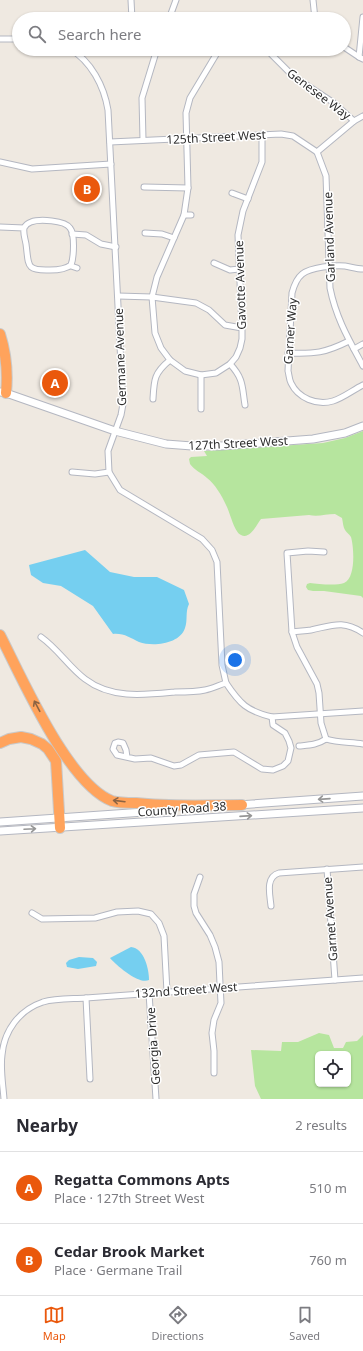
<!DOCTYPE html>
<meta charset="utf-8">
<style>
:root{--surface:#fff;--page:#f7f7f7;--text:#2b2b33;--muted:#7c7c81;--line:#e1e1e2;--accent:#ea580c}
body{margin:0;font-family:"Noto Sans",sans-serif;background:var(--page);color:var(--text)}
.controls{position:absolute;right:12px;bottom:12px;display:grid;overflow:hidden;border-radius:6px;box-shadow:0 1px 3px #0004}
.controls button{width:36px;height:36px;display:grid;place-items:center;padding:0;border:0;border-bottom:1px solid var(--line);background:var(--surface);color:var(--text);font:20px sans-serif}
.you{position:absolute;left:235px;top:660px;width:14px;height:14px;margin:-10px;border:3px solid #fff;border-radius:50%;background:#1a73e8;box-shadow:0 0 0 6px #1a73e833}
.badge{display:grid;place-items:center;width:26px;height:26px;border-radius:50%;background:var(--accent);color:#fff;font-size:13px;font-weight:700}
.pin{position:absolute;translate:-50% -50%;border:2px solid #fff;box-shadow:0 1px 4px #0006}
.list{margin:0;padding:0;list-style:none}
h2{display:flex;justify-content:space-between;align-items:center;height:52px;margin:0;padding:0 16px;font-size:17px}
h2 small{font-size:13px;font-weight:400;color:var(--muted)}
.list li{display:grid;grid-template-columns:26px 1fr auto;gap:12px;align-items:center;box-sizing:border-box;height:72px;padding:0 16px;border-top:1px solid var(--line)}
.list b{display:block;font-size:15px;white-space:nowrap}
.list p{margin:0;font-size:13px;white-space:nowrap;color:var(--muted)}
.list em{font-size:13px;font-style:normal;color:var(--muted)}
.icon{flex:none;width:22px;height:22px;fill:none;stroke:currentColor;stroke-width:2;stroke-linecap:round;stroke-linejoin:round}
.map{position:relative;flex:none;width:363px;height:1099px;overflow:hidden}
.search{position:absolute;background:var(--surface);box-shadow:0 1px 3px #0004;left:12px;right:12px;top:12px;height:44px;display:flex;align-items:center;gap:10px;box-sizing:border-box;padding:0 14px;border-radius:22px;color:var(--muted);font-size:15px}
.sheet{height:196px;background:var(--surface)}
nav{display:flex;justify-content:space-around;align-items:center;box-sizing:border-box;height:56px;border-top:1px solid var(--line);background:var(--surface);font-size:11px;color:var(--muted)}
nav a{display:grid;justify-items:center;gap:2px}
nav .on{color:var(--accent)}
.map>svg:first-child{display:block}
.green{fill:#b6e59e;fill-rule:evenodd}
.water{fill:#75cff0}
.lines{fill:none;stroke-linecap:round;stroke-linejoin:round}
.minor-casing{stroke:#b4b7c1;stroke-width:7}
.tertiary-casing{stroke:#b4b7c1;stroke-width:9}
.secondary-casing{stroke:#b4b7c1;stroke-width:9}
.motorway-casing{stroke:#c9c9c9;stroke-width:12}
.minor{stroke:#fff;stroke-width:5}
.tertiary{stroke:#fff;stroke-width:7}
.secondary{stroke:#fff;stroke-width:7}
.motorway{stroke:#ffa35c;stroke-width:10}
.oneway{stroke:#8c6343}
.oneway2{stroke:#969696}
.labels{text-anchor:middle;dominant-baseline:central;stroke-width:3;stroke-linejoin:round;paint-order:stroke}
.street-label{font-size:12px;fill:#2e2e2e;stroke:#fff}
</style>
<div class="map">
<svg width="363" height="1099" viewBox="0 0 363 1099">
<rect width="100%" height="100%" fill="#efe9e1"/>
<g class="green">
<path d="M363 431V598L361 596 324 591H313L308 590 306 587 307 584 310 583C318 584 336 586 344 583 356 578 354 547 351 537 349 534 347 533 345 530 343 527 343 522 342 518L335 514C326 514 318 517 309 515L261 519C257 524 250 540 241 535 234 532 230 512 226 505 222 496 215 484 207 478 202 473 194 470 190 464L189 459 191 457 207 456 204 451 323 443 345 438Z"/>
<path d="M319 1033 329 1035 334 1048H343L346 1042 357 1041 363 1035V1099H261L255 1086 251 1050 281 1051 282 1042H298ZM318 1054H348V1084H318Z"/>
</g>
<g class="water">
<path d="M85 550 110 572 134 577H157L184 590 189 604C185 612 188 620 185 628 180 644 153 647 139 642 130 638 124 633 113 634L93 606 61 586 43 583 31 575 29 565Z"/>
<path d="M131 947C144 948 149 969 149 980 139 985 117 966 110 958Z"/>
<path d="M79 957 93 958 97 962 96 966 78 969 67 967 66 963 69 960Z"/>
</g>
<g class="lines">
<defs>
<g id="minor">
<path d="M131 0 132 19"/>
<path d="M313 0 315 19"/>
<path d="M169 19 176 0"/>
<path d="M0 39H19"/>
<path d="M344 47 359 57 363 59"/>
<path d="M70 49C91 61 104 86 108 110L123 404 121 415 108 451 109 472 120 490 202 539 212 550 217 562 222 665 226 683"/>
<path d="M223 49 217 53 190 98 186 113 188 188 184 215 157 277 152 297 155 333 161 348 170 360 185 371 201 375 216 373 230 364 236 357 240 348 242 339V328L238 235 243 211 262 162V134"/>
<path d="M266 49 293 76 334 103 354 121"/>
<path d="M359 57 363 17"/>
<path d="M143 140 142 98 157 49"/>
<path d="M110 142 281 134 293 136 317 152"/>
<path d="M317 152 326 176 330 288C336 318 349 340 363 366"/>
<path d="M317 152 354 121 363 116"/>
<path d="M0 162 32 169 111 164"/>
<path d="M144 187 188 188"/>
<path d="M232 193 248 199"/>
<path d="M184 215H191"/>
<path d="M0 227 24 228C25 226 28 223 31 222 39 219 65 220 70 228 75 234 74 257 71 265 66 269 57 270 50 270 25 271 29 265 26 244 25 238 23 234 24 228"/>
<path d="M145 233 162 234 174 238"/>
<path d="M72 234 86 235 101 244 116 247"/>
<path d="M214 263 230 270 239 269"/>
<path d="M71 266 77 268"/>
<path d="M363 269C357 269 351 267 345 266 337 265 330 266 323 267 304 270 297 274 292 293L288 371C289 374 289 379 291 383 298 398 317 406 333 401 343 398 353 390 363 385"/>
<path d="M118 296 152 297 196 303 209 310 225 325 242 328"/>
<path d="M354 349 363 344"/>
<path d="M288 353C315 354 325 353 349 341"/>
<path d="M230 364C244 379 242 387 245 405"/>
<path d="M201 375V409"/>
<path d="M153 399C154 380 154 373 170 360"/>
<path d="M72 472 95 474 109 472"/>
<path d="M324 552 308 551 287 553 292 632 297 647 317 684 319 693 321 723 326 739"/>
<path d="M292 632C298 631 305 631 311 630 331 626 343 619 363 633"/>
<path d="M41 637C58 649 69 667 85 679 111 699 144 695 175 692 185 692 196 692 205 690 212 689 219 685 226 683 240 704 247 711 272 717L363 711"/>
<path d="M326 739C338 743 351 742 363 744"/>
<path d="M299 746C309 745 317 745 326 739"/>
<path d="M127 757 126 750 123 743 118 742 115 743 113 749 117 755 135 759 151 758 174 766 181 765 199 755 234 752 262 769 273 770 283 766 288 761 291 748 289 741 285 733 273 725 272 717"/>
<path d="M327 869 335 980"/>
<path d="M200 877 194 894V906L196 913 210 935 215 947 219 962 220 984 221 1003 214 1020 212 1033 214 1051V1073"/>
<path d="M271 906C270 895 265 877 279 873L363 867"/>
<path d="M32 913 42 919 95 918 117 912 138 911 151 914 159 923 164 936 167 992"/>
<path d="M149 993 156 1099"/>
<path d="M86 998 90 1079"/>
<path d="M4 1099C3 1085 0 1069 2 1055 4 1031 19 1010 43 1002 56 998 72 999 86 998L363 978"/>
</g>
<path id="tertiary" d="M0 392 6 393 115 431 166 444 192 446H221L313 439 345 433 363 426"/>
<g id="secondary">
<path d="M238 805 363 796"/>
<path d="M0 822 173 810"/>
<path d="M0 831 363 808"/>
</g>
<g id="motorway">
<path d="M0 334C6 353 8 373 6 393"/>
<path d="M0 635C22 678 68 784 112 801 119 803 129 803 136 803 171 807 207 805 242 805"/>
<path d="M0 743 9 739 21 737 31 739 42 744 48 749 56 761 60 828"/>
</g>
</defs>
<use href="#minor" class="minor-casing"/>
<use href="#tertiary" class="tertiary-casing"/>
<use href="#secondary" class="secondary-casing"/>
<use href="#motorway" class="motorway-casing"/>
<use href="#minor" class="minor"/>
<use href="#tertiary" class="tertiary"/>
<use href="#secondary" class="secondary"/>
<use href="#motorway" class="motorway"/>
</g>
<defs><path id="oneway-shaft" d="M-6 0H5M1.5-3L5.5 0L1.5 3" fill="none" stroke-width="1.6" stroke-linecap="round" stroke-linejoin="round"/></defs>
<g class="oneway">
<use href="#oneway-shaft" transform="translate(37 706) rotate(-118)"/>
<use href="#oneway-shaft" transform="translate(119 801) rotate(-173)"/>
</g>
<g class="oneway2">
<use href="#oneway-shaft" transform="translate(324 799) rotate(176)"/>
<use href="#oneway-shaft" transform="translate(246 816) rotate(-4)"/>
<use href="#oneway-shaft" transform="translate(30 829) rotate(-3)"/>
</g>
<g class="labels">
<g class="street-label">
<text transform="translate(319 94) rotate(37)">Genesee Way</text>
<text transform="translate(216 137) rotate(-3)">125th Street West</text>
<text transform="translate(329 237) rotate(-92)">Garland Avenue</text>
<text transform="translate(240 285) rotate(-92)">Gavotte Avenue</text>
<text transform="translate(290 331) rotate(-86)">Garner Way</text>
<text transform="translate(120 357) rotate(-92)">Germane Avenue</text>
<text transform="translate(238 443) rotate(-3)">127th Street West</text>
<text transform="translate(182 809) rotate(-4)">County Road 38</text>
<text transform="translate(330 919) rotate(-94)">Garnet Avenue</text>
<text transform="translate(186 990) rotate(-4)">132nd Street West</text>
<text transform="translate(153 1046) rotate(-94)">Georgia Drive</text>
</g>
</g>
</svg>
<div class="controls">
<button><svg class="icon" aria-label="locate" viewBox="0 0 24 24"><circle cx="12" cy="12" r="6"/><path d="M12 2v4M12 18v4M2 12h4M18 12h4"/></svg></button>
</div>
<div class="you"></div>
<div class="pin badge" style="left:55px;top:383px">A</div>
<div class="pin badge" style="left:87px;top:189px">B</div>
<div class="search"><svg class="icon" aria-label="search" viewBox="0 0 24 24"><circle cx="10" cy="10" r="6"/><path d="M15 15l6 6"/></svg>Search here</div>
</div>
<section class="sheet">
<h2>Nearby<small>2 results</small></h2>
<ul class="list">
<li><span class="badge">A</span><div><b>Regatta Commons Apts</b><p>Place · 127th Street West</p></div><em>510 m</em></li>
<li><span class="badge">B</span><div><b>Cedar Brook Market</b><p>Place · Germane Trail</p></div><em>760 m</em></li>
</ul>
</section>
<nav>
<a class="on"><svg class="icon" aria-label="map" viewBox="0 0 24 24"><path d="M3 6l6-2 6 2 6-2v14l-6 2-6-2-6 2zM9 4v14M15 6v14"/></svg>Map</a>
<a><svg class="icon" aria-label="directions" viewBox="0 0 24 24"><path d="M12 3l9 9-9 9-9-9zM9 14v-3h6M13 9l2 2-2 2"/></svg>Directions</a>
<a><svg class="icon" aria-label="saved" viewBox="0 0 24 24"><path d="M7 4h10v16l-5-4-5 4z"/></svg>Saved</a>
</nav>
